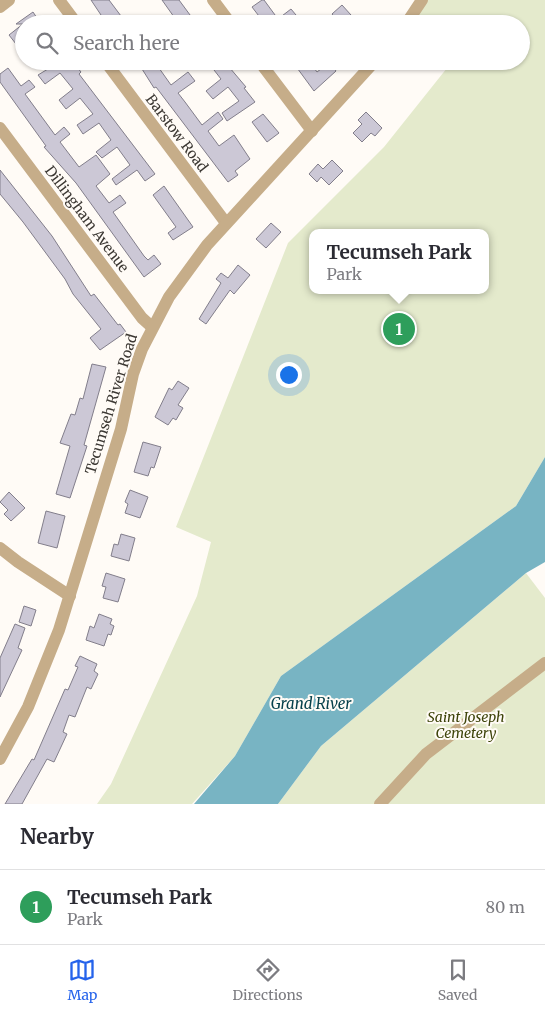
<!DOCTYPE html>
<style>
:root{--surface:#fff;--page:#f2f2f3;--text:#2b2b33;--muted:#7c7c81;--line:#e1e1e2;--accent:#2563eb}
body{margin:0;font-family:Merriweather,serif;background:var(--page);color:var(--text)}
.you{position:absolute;left:288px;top:374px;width:18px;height:18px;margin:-12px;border:4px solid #fff;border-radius:50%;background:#1a73e8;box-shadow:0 0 0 8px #1a73e833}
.badge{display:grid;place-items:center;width:32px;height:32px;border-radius:50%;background:var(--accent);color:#fff;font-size:16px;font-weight:700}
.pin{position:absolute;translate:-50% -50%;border:2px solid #fff;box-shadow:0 1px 5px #0006}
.popup{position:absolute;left:309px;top:229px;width:180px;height:65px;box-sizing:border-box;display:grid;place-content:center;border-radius:10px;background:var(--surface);filter:drop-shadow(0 1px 4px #0005);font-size:16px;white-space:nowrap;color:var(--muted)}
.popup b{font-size:19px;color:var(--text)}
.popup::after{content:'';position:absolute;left:50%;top:100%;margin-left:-10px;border:10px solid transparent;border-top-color:var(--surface)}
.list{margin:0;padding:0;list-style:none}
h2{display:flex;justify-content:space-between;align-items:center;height:65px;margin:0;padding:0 20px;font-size:21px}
h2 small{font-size:16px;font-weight:400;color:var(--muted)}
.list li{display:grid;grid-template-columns:32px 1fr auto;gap:15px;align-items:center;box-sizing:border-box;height:75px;padding:0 20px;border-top:1px solid var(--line)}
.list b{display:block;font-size:19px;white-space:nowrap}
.list p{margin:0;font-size:16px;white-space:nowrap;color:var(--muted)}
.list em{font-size:16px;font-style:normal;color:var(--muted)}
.icon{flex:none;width:28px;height:28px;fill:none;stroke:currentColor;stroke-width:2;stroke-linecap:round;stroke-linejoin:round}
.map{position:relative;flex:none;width:545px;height:804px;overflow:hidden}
.search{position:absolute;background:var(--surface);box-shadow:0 1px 4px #0004;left:15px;right:15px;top:15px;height:55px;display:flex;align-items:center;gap:12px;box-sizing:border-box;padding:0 18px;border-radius:28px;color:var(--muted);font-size:19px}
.sheet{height:140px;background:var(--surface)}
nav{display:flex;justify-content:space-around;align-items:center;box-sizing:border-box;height:70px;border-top:1px solid var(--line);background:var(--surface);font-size:14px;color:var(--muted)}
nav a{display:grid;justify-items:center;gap:2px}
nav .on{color:var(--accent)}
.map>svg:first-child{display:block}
.green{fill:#e4eacc;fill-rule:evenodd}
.water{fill:#78b4c3}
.building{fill:#ccc8d6;stroke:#827e8b}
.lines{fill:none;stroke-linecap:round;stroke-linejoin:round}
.minor{stroke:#c6ad89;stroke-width:12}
.labels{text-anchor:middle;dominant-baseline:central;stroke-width:4;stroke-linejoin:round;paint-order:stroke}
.street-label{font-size:14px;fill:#3c3833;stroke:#fffbf6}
.park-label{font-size:14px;font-style:italic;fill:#3d4309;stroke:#fffbf6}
.water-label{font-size:15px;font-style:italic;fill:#06404b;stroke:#fffbf6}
</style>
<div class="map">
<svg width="545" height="804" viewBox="0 0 545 804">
<rect width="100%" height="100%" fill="#fffbf6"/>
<g class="green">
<path d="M422 0H545V457L516 506 281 676 235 756 192 804H97L111 784 197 596 211 542 176 527 288 243 384 147 447 68 440 61H521V24H406ZM313 233H485V290H313Z"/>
<path d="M526 573 545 598V804H278L321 746Z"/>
</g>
<path class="water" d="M545 457V562L526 573 321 746 278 804H194L235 756 281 676 516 506Z"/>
<g class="building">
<path d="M91 0H109L127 24H107Z"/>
<path d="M162 0H179L193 19 187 24H179Z"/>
<path d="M262 0H264L278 19 291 9 296 15 285 24H265L252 7Z"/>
<path d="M342 5 351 15 340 24 332 14Z"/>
<path d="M33 12 41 24H24V38L16 44 9 35 23 24H16Z"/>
<path d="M61 61H72L81 72 79 74 155 174 145 181 137 170 116 185 112 179 130 165 117 147 102 158 96 152 111 140 99 123 83 134 77 125 93 114 80 98 66 109 59 100 73 89 60 73 45 84 38 75Z"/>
<path d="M137 61H154L171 85 188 72 195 81 178 93 185 102 202 125 218 112 223 119 208 131 219 146 234 135 250 159 235 171 238 175 228 182 156 87 154 88Z"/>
<path d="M207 61H224L246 87 244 88 255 102 227 121 222 113 239 101 228 87 213 99 206 91 221 79Z"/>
<path d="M292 61H309L317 72 330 62 336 71 314 91Z"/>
<path d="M8 68 21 86 29 80 35 87 25 94 55 135 64 127 70 134 60 142 79 167 96 155 110 174 96 186 109 203 120 195 126 203 113 212 144 256 148 260 154 255 161 264 144 277 76 183 44 147 46 146 0 82V74Z"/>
<path d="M366 112 382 128 375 136 371 133 362 142 353 133 362 124 358 120Z"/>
<path d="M263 114 279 133 267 142 252 122Z"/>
<path d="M332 160 343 171 329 185 321 177 317 182 309 174 318 164 323 169Z"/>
<path d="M0 170 52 236 91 296 94 294 118 325 120 324 126 332 100 350 90 338 101 329 73 294 65 279 23 222 0 194Z"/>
<path d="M164 186 193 227 173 240 168 233 176 227 153 195Z"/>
<path d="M271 223 281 232 266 248 256 239Z"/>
<path d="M238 265 250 275 234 294 230 290 206 324 199 319 221 283 216 279 221 273 228 278Z"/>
<path d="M92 364 106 367 84 445 87 446 70 498 56 494 70 446 60 443 71 414 75 415 80 398 83 399Z"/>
<path d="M178 381 189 388 178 405 183 408 176 420 173 418 168 425 155 417 169 388 172 390Z"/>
<path d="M143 442 161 447 154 468 151 467 148 476 134 472Z"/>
<path d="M130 490 148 497 140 518 125 513 128 504 125 502Z"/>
<path d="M9 492 25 508 11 521 4 514 8 510 0 502Z"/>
<path d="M46 511 65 516 57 548 38 543Z"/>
<path d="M121 534 135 538 129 561 111 556 114 544 118 545Z"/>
<path d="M106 573 125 579 118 602 103 598 106 587 102 586Z"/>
<path d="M24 606 36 610 31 626 19 622Z"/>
<path d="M99 614 112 619 110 624 114 626 111 635 108 634 104 646 86 640 90 626 94 628Z"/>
<path d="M15 624 25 628 18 648 22 650 0 697V658Z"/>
<path d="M80 656 97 664 94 671 98 674 91 689 87 687 75 717 69 715 63 732 67 734 54 762 47 759 22 804H5L32 759 34 760 65 689 68 690 78 667 75 666Z"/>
</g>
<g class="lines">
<g class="minor">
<path d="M59 0 77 24"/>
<path d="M213 0 231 24"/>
<path d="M0 7 9 0"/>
<path d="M406 24 422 0"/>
<path d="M105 61 226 223"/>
<path d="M259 61 312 131"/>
<path d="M0 128 142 318 152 327"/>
<path d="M0 548 18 562 70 596"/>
<path d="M0 759 28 707 59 630 121 429 133 374 142 349 169 297 207 245 375 61"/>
<path d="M380 804 426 754 545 663"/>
</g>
</g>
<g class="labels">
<g class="street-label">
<text transform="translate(177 133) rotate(53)">Barstow Road</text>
<text transform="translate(87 219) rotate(53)">Dillingham Avenue</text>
<text transform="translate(111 404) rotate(-73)">Tecumseh River Road</text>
</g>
<g class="park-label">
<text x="466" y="717">Saint Joseph<tspan x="466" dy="16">Cemetery</tspan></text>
</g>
<g class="water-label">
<text x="311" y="703">Grand River</text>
</g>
</g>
</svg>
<div class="you"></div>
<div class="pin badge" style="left:399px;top:329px;background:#2e9e5b">1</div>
<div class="popup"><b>Tecumseh Park</b>Park</div>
<div class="search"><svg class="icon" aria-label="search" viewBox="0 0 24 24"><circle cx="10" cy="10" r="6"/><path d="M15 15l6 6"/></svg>Search here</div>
</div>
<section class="sheet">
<h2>Nearby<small></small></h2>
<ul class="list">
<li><span class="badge" style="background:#2e9e5b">1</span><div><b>Tecumseh Park</b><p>Park</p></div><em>80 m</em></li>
</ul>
</section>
<nav>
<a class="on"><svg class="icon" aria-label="map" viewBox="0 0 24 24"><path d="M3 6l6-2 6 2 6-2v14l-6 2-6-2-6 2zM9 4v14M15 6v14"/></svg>Map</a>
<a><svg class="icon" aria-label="directions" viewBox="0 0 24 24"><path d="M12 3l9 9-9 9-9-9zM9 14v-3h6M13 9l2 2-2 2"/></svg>Directions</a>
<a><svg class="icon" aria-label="saved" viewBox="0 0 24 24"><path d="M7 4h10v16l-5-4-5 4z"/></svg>Saved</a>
</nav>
